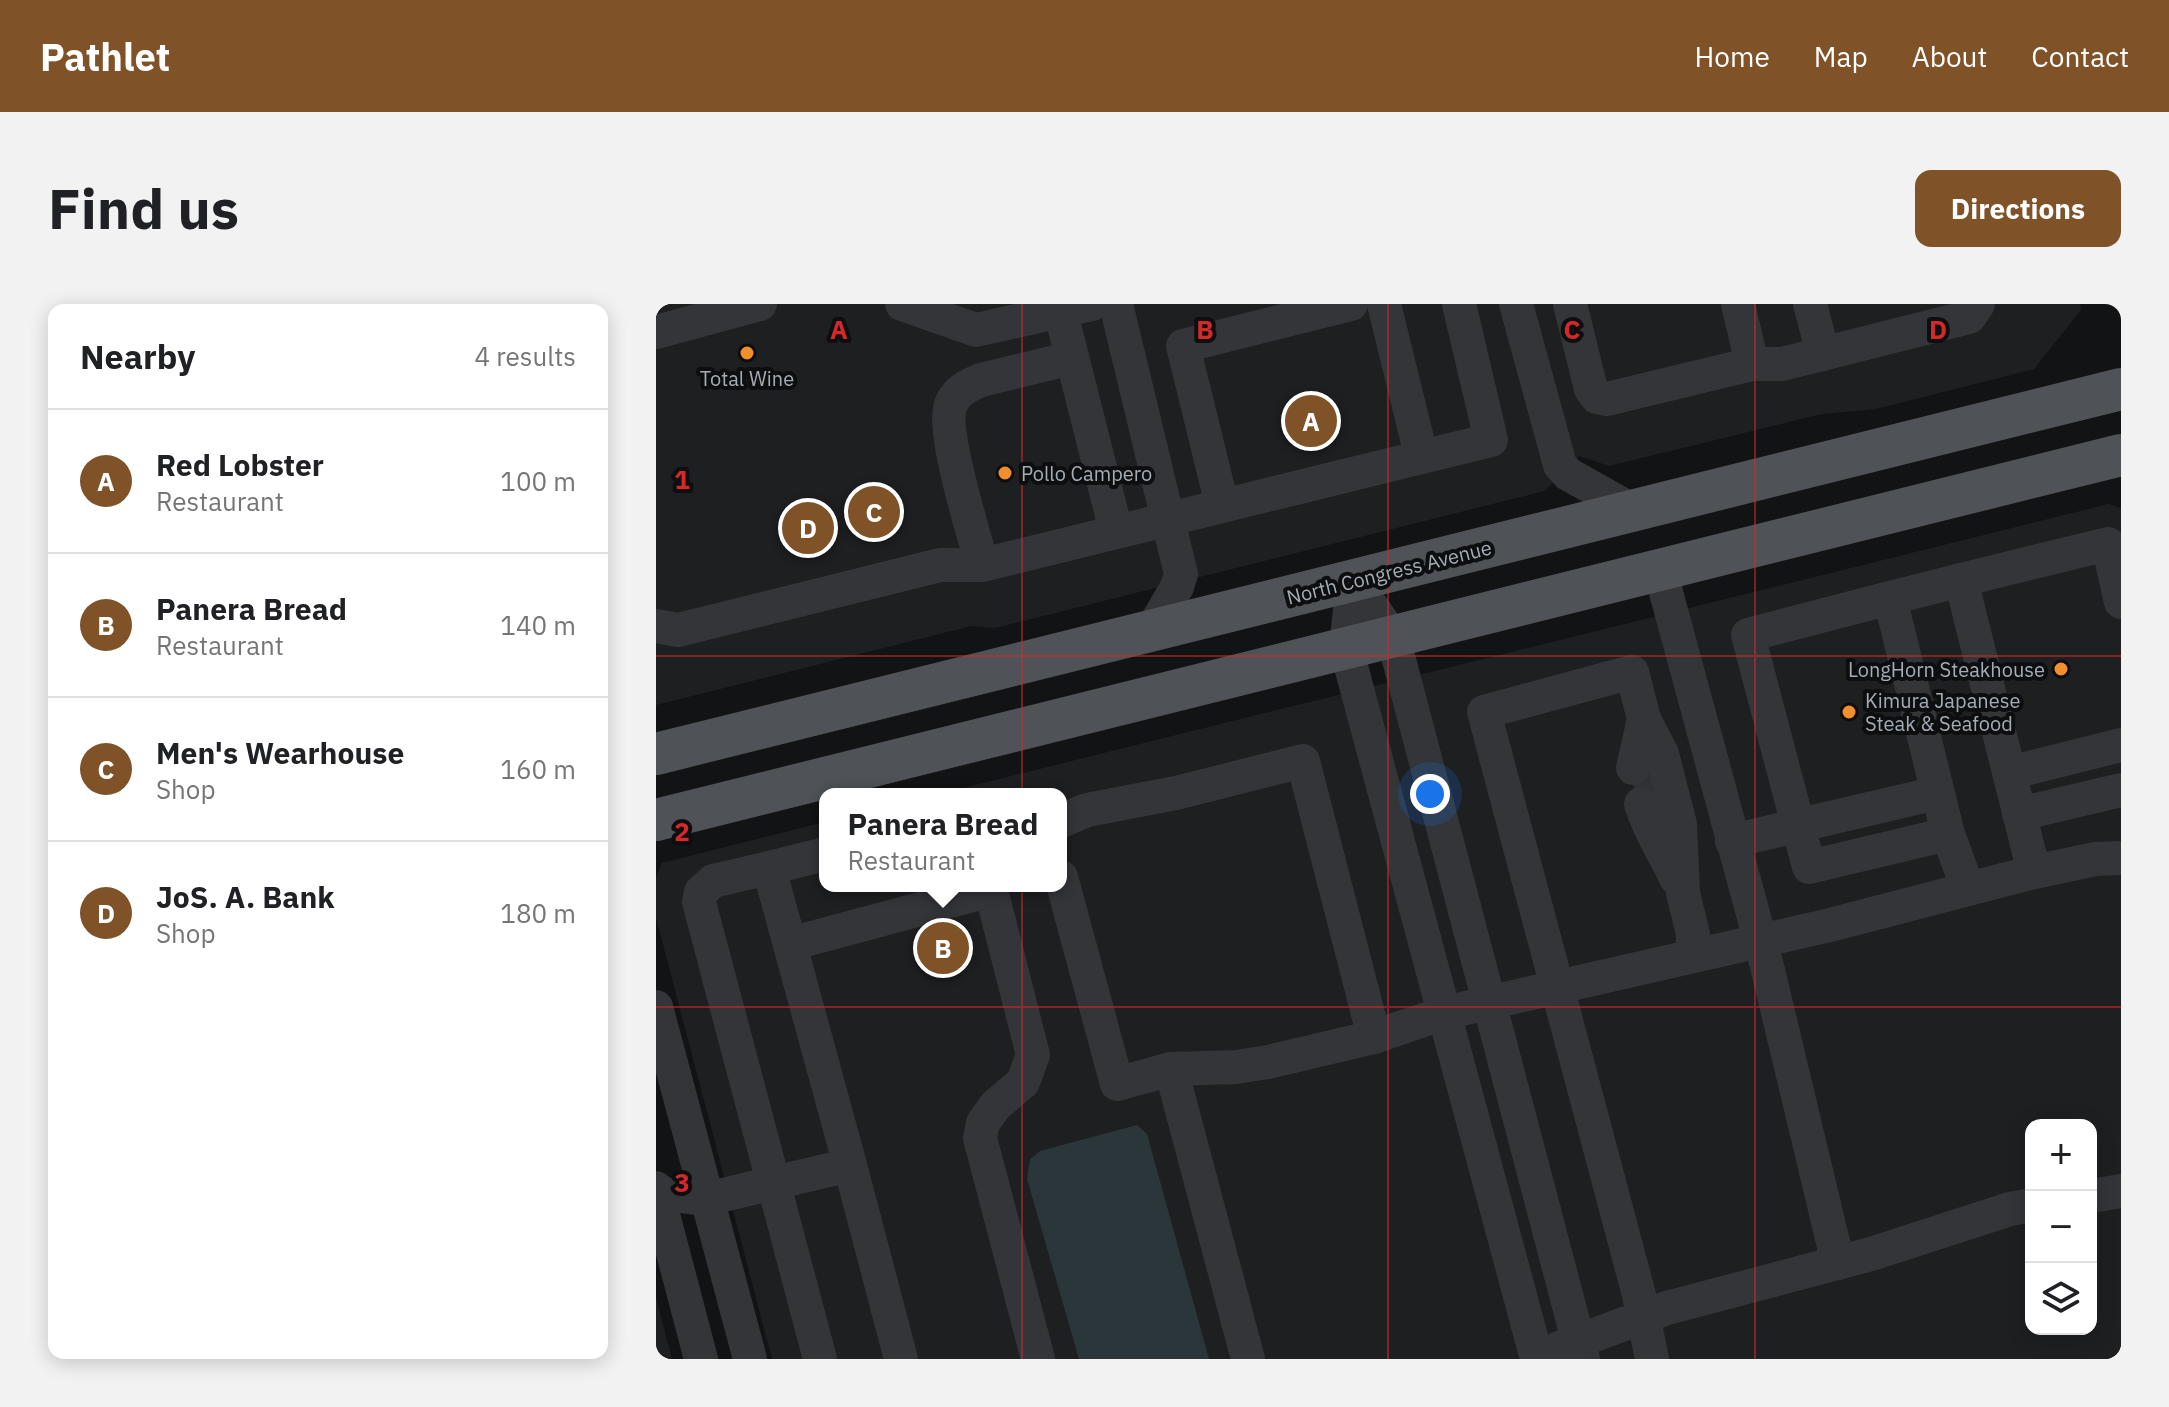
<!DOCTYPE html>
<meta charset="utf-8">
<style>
:root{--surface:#fff;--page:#f2f2f2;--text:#202124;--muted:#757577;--line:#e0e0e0;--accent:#7f5228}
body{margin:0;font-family:"IBM Plex Sans",sans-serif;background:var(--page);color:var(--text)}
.controls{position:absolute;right:24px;bottom:24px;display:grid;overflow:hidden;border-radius:16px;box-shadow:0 4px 20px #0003}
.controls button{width:72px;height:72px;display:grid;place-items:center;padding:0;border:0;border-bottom:2px solid var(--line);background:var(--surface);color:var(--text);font:40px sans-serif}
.you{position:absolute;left:774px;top:490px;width:28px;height:28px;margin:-20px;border:6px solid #fff;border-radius:50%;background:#1a73e8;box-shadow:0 0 0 12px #1a73e833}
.badge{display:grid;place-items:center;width:52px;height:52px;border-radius:50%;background:var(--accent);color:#fff;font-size:26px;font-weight:700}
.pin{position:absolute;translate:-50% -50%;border:4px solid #fff;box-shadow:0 2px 8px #0006}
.popup{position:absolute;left:163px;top:484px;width:248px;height:104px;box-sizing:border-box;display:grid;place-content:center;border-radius:16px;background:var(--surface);filter:drop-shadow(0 2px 6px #0005);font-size:26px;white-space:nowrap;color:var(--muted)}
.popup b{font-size:30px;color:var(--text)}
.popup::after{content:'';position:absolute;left:50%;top:100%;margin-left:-16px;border:16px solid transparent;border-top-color:var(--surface)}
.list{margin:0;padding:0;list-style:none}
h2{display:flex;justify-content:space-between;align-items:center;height:104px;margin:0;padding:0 32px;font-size:34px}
h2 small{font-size:26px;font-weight:400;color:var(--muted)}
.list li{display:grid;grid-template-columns:52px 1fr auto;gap:24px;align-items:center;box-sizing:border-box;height:144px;padding:0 32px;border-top:2px solid var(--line)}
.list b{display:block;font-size:30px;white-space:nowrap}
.list p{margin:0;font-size:26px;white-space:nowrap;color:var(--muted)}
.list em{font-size:26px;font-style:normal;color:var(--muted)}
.icon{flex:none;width:44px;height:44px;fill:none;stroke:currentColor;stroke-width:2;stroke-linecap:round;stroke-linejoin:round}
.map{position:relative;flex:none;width:1465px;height:1055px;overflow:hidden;border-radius:16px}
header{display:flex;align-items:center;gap:48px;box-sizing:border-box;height:112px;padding:0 40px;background:var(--accent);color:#fff}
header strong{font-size:38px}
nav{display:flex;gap:44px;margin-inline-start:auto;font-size:28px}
.intro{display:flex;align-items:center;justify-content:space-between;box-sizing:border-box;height:192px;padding:0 48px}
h1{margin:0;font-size:56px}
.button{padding:20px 36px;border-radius:16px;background:var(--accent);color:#fff;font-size:28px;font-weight:700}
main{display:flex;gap:48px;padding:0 48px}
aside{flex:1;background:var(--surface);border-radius:16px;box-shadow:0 4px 20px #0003}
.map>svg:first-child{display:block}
.built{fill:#1e1f21;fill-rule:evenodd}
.water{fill:#2b363a}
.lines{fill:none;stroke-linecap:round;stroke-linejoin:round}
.minor-tunnel{stroke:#2f3234;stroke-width:34;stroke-dasharray:34 17;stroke-linecap:butt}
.minor{stroke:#333539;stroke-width:34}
.major{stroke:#4f5358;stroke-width:42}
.grid{fill:none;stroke:#d62828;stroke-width:2;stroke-opacity:0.55}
.poi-dot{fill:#f38e2c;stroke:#0d0e0f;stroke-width:3}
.labels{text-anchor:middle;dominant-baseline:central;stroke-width:8;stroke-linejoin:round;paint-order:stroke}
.poi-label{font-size:20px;fill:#a4acb5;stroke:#0d0e0f;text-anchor:start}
.street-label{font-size:20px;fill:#a4acb5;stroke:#0d0e0f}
.grid-label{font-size:26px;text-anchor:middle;font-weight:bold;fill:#d62828;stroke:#0d0e0f;stroke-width:8;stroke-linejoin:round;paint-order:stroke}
</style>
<header>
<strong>Pathlet</strong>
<nav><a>Home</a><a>Map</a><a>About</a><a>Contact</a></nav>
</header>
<div class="intro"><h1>Find us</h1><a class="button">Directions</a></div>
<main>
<aside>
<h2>Nearby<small>4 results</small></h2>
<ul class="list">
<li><span class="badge">A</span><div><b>Red Lobster</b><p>Restaurant</p></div><em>100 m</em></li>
<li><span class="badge">B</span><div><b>Panera Bread</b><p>Restaurant</p></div><em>140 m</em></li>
<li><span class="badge">C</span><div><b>Men's Wearhouse</b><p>Shop</p></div><em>160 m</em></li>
<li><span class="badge">D</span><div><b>JoS. A. Bank</b><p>Shop</p></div><em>180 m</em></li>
</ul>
</aside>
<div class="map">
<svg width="1465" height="1055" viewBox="0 0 1465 1055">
<rect width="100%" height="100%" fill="#121314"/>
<g class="built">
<path d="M0 0H1424L1425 6 1378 65 1220 105 1166 110 953 162 923 152 889 187 339 324 315 322 0 401Z"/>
<path d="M1453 200 1465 204V1055H116L0 614V574L6 559 169 518V582H405V490H282ZM1375 821H1435V1025H1375Z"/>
<path d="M0 993 16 1055H0Z"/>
</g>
<path class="water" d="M481 821 491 830 553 1055H423L371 875 374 855 384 847Z"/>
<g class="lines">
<path class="minor-tunnel" d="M990 461 999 497"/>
<g class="minor">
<path d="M246 0 320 26 436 0"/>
<path d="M460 0 525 270 521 283 496 326"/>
<path d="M728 0 765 151"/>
<path d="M860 0 904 161 912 170 978 207"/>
<path d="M914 0 935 85 941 93 951 95 1096 60H1126L1313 13 1322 0"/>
<path d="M1082 0 1096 60"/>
<path d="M1154 0 1167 50"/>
<path d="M405 9 460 227"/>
<path d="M0 28 104 0"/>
<path d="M566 201 527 42 695 0"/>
<path d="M326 261C318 230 283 122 296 98 302 86 313 81 325 76L416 54"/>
<path d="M1004 266 1109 654 1182 959"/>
<path d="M697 276 737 333 927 1055"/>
<path d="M697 276 690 344 881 1055"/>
<path d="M1234 294 1305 276"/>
<path d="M0 322 22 326 284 261H326L835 136 803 0"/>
<path d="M977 464 988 415"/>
<path d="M1353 469 1465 441"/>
<path d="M985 500C993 526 1008 549 1020 574"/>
<path d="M1363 510 1465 486"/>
<path d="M405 517 431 506 520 489 647 457 718 733 612 758 580 763 515 765 461 780 405 573"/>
<path d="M1292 530 1153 563 1092 331 1234 294 1292 530 1312 585"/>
<path d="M1076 537 1281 489"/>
<path d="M113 564 57 577 45 588 43 598 164 1055"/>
<path d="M1378 568 1305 276 1452 240 1465 298"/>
<path d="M334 582 377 751 367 778 339 802 327 819 324 834 382 1055"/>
<path d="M134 640 335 586"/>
<path d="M0 703 94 1055"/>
<path d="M718 733 788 709 1174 621 1378 568 1439 555 1465 554"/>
<path d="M515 765 592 1055"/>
<path d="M194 861 245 1055"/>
<path d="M0 884 45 1055"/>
<path d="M0 889 50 895 194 861 113 564 169 550"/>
<path d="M1435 892 1465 887"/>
<path d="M901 1045 1011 1004 1215 950 1354 905 1375 901"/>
<path d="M996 1055 983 991 828 408 976 368 988 415 1006 450 1024 520 1027 589 1037 630V652"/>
</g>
<g class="major">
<path d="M0 450 1465 85"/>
<path d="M0 516 1465 151"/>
</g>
</g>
<path class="grid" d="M366 0V1055M732 0V1055M1099 0V1055M0 352H1465M0 703H1465"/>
<g class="poi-dot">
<circle cx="91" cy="49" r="8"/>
<circle cx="349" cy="169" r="8"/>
<circle cx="1405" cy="365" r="8"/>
<circle cx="1193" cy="408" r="8"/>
</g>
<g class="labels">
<g class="poi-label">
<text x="91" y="74" text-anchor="middle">Total Wine</text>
<text x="365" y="169">Pollo Campero</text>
<text x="1389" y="365" text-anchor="end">LongHorn Steakhouse</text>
<text x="1209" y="396">Kimura Japanese<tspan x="1209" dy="23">Steak &amp; Seafood</tspan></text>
</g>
<g class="street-label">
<text transform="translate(733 268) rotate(-14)">North Congress Avenue</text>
</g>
</g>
<g class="grid-label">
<text x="183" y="35">A</text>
<text x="549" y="35">B</text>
<text x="916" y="35">C</text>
<text x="1282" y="35">D</text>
<text x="26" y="185">1</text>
<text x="26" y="537">2</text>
<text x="26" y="888">3</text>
</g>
</svg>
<div class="controls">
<button>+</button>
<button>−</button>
<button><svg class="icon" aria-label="layers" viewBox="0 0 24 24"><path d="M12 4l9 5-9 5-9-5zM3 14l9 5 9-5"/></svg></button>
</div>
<div class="you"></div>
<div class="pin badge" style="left:655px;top:117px">A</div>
<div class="pin badge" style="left:287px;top:644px">B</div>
<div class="popup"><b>Panera Bread</b>Restaurant</div>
<div class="pin badge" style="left:218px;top:208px">C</div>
<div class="pin badge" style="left:152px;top:224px">D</div>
</div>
</main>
